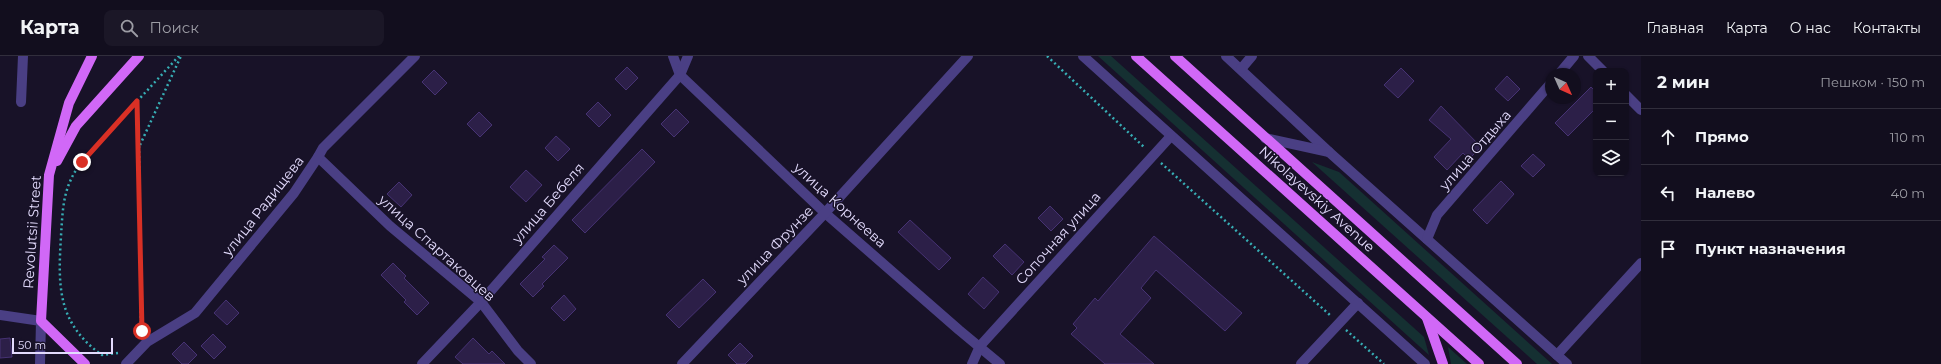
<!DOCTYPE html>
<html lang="ru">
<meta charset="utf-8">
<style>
:root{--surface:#120e1e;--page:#1b1727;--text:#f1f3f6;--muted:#9c9ca4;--line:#312e3c}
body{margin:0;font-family:Montserrat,sans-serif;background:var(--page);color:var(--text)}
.controls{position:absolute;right:12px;top:12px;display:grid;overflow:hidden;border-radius:8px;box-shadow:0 1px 3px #0004}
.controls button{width:36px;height:36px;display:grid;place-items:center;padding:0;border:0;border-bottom:1px solid var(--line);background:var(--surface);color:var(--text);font:20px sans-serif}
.compass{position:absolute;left:1545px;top:12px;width:36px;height:36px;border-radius:50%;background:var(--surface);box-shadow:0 1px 3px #0004;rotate:135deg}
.scale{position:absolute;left:12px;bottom:10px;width:101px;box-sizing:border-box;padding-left:4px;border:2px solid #e3dbfd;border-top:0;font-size:11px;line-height:14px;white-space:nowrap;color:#e3dbfd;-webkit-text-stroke:3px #181228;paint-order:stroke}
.stop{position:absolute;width:12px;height:12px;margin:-9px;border:3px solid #d93025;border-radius:50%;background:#fff}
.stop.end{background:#d93025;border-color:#fff;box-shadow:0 1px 4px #0008}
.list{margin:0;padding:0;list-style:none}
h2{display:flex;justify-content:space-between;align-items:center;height:52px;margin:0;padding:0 16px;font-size:17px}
h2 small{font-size:13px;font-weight:400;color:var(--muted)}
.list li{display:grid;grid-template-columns:26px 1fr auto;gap:12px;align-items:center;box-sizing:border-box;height:56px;padding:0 16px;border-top:1px solid var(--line)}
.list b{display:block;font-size:15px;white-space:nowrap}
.list em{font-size:13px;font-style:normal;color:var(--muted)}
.icon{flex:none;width:22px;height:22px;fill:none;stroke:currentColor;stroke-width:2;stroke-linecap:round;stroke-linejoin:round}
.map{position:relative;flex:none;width:1641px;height:308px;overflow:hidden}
header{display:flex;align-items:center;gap:24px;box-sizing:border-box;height:56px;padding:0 20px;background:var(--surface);border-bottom:1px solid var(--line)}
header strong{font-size:19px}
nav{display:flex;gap:22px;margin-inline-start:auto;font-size:14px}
.search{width:280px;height:36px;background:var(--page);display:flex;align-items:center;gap:10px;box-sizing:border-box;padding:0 14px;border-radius:8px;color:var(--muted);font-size:15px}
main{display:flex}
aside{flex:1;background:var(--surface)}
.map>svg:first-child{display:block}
.green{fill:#153032}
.building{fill:#2c1f48;stroke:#463273}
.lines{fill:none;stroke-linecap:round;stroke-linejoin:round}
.path{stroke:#37aeb5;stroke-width:2.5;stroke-dasharray:2 3;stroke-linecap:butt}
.minor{stroke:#4a3f84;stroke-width:10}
.major{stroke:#d168f7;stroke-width:10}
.route{stroke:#d93025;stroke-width:5}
.labels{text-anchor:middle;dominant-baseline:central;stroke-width:3;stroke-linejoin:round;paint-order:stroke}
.street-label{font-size:14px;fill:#e3dbfd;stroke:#181228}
</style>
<header>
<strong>Карта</strong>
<div class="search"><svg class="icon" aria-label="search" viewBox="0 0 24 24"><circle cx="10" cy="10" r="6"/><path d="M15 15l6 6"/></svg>Поиск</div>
<nav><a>Главная</a><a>Карта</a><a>О нас</a><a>Контакты</a></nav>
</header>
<main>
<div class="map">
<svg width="1641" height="308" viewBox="0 0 1641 308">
<rect width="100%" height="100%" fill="#181228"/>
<g class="green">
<path d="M1098 0H1111L1424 281 1429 299Z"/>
<path d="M1312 106 1339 116 1552 308H1537Z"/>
<path d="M1448 291 1467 308H1451Z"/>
</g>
<g class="building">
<path d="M627 11 638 22 626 34 615 23Z"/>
<path d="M1401 12 1414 25 1398 42 1384 29Z"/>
<path d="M434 14 447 27 435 39 422 26Z"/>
<path d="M1507 20 1520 33 1508 45 1495 33Z"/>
<path d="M1591 31 1596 36V52L1568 80 1555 67Z"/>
<path d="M598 46 611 59 599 71 586 58Z"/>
<path d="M1441 50 1481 91 1469 103 1463 97 1447 114 1434 101 1451 83 1429 64Z"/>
<path d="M676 53 689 66 674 81 661 68Z"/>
<path d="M479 56 492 69 480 81 467 68Z"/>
<path d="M556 80 570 93 558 105 545 92Z"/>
<path d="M642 93 655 106 585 177 572 164Z"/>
<path d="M1533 98 1545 109 1533 121 1521 110Z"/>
<path d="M526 114 542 129 526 146 510 131Z"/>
<path d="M1501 125 1514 138 1487 168 1473 154Z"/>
<path d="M399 126 412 139 401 151 387 138Z"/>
<path d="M1050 150 1063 163 1051 175 1038 162Z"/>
<path d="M910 164 951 202 939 214 898 176Z"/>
<path d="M1154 180 1242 257 1225 275 1156 214 1141 232 1151 242 1120 278 1154 308H1105L1071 278 1077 272 1073 268 1095 242 1098 245Z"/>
<path d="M1005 188 1024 206 1012 219 993 200Z"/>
<path d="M554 189 568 202 542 228 544 230 533 241 520 228 545 203 542 201Z"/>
<path d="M393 207 406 220 404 222 429 247 417 259 404 246 406 244 381 219Z"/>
<path d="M983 221 999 236 984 253 968 238Z"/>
<path d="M703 223 716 236 679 272 666 259Z"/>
<path d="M564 239 576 253 564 265 551 252Z"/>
<path d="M226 244 239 257 227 269 214 257Z"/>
<path d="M213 278 226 291 214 303 201 290Z"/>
<path d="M10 282 12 301 0 302V283Z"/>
<path d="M473 282 489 298 492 295 505 308H463L455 301Z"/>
<path d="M184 286 197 299 188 308H182L172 298Z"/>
<path d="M740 287 753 300 745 308H737L728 299Z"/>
</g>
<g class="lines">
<g class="path">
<path d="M1047 0 1145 92"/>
<path d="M137 45 139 90 141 276"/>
<path d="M140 89 181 0"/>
<path d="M1161 107 1331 260"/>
<path d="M1346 274 1384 308"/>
<path d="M118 297 102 299C57 267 58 230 61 180 63 149 63 131 82 105L179 0"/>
</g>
<g class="minor">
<path d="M673 0 680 19 825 157 959 274 1000 308"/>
<path d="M1083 0 1425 308"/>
<path d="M1226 0 1329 96 1567 308"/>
<path d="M1588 0 1603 15"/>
<path d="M1241 13 1252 0"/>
<path d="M1559 18 1574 0"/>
<path d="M1626 39 1641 54"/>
<path d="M21 46 23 0"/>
<path d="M1265 82 1329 96"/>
<path d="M318 101 390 170 481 246 518 295 531 308"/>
<path d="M1427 183 1437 159 1551 27"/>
<path d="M0 259 41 265 40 308"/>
<path d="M1557 299 1641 207"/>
<path d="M126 308 147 286 195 257 294 137 318 101 323 92 415 0"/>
<path d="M422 308 481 246 680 19 688 0"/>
<path d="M682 308 825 157 968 0"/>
<path d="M972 308 980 290 1171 80"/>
<path d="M1301 308 1358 247"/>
</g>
<g class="major">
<path d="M1136 0 1479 308"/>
<path d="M1175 0 1517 308"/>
<path d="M57 105 76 70 139 0"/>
<path d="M1427 262 1443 308"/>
<path d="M85 308 41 265 49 119 69 47 92 0"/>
</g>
</g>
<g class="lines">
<path class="route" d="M82 106 137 45 142 275"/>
</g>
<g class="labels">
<g class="street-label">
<text transform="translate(1475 94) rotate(-49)">улица Отдыха</text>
<text transform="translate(1317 143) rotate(42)">Nikolayevskiy Avenue</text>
<text transform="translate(548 147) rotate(-49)">улица Бебеля</text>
<text transform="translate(840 149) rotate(42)">улица Корнеева</text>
<text transform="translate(263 150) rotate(-52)">улица Радищева</text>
<text transform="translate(32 176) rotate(-86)">Revolutsii Street</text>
<text transform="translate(1058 182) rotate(-48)">Сопочная улица</text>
<text transform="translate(775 189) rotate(-46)">улица Фрунзе</text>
<text transform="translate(437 192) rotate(42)">улица Спартаковцев</text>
</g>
</g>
</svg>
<div class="controls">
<button>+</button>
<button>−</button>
<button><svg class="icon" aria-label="layers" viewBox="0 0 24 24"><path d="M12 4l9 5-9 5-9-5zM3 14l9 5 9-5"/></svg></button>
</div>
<svg class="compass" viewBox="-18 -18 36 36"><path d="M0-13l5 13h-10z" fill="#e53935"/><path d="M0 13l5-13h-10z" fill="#9c9ca4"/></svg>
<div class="scale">50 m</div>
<div class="stop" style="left:142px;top:275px"></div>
<div class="stop end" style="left:82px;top:106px"></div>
</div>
<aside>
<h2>2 мин<small>Пешком · 150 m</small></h2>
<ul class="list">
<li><svg class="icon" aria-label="ahead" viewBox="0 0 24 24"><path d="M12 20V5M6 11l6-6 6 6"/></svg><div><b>Прямо</b></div><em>110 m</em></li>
<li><svg class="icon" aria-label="left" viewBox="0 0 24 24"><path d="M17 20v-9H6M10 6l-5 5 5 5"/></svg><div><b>Налево</b></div><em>40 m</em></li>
<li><svg class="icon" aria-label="arrive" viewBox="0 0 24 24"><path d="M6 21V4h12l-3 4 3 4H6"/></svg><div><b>Пункт назначения</b></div></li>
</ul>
</aside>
</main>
